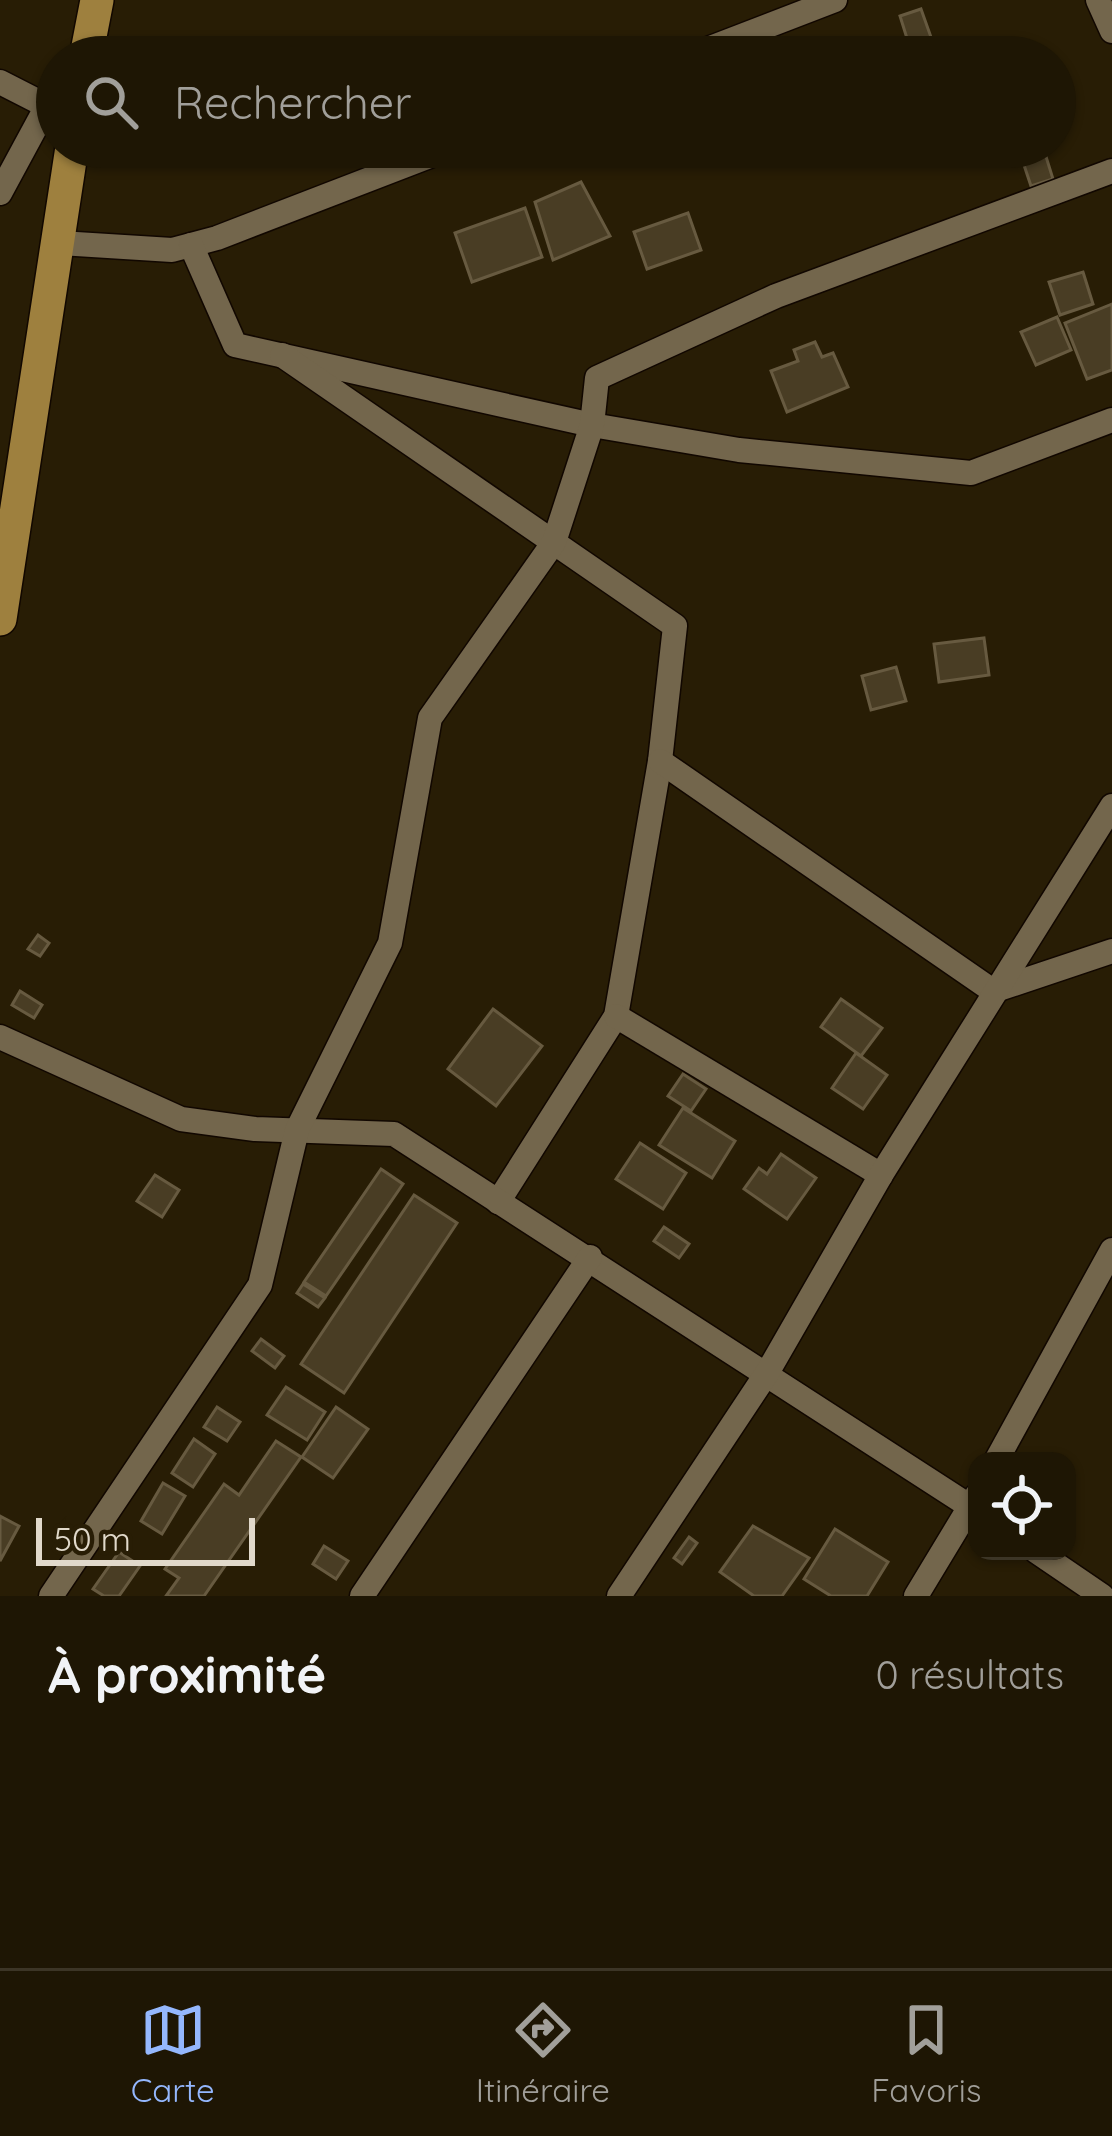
<!DOCTYPE html>
<html lang="fr">
<meta charset="utf-8">
<style>
:root{--surface:#1e1604;--page:#261f0e;--text:#f1f3f6;--muted:#a19f9a;--line:#3c3526;--accent:#94b7fd}
body{margin:0;font-family:Quicksand,sans-serif;background:var(--page);color:var(--text)}
.controls{position:absolute;right:36px;bottom:36px;display:grid;overflow:hidden;border-radius:24px;box-shadow:0 3px 9px #0004}
.controls button{width:108px;height:108px;display:grid;place-items:center;padding:0;border:0;border-bottom:3px solid var(--line);background:var(--surface);color:var(--text);font:60px sans-serif}
.scale{position:absolute;left:36px;bottom:30px;width:219px;box-sizing:border-box;padding-left:12px;border:6px solid #e1d9cb;border-top:0;font-size:33px;line-height:42px;white-space:nowrap;color:#e1d9cb;-webkit-text-stroke:9px #281d05;paint-order:stroke}
.list{margin:0;padding:0;list-style:none}
h2{display:flex;justify-content:space-between;align-items:center;height:156px;margin:0;padding:0 48px;font-size:51px}
h2 small{font-size:39px;font-weight:400;color:var(--muted)}
.icon{flex:none;width:66px;height:66px;fill:none;stroke:currentColor;stroke-width:2;stroke-linecap:round;stroke-linejoin:round}
.map{position:relative;flex:none;width:1112px;height:1596px;overflow:hidden}
.search{position:absolute;background:var(--surface);box-shadow:0 3px 9px #0004;left:36px;right:36px;top:36px;height:132px;display:flex;align-items:center;gap:30px;box-sizing:border-box;padding:0 42px;border-radius:66px;color:var(--muted);font-size:45px}
.sheet{height:372px;background:var(--surface)}
nav{display:flex;justify-content:space-around;align-items:center;box-sizing:border-box;height:168px;border-top:3px solid var(--line);background:var(--surface);font-size:33px;color:var(--muted)}
nav a{display:grid;justify-items:center;gap:6px}
nav .on{color:var(--accent)}
.map>svg:first-child{display:block}
.building{fill:#493d24;stroke:#675a40;stroke-width:3}
.lines{fill:none;stroke-linecap:round;stroke-linejoin:round}
.minor-casing{stroke:#110700;stroke-width:27}
.primary-casing{stroke:#110700;stroke-width:36}
.minor{stroke:#73664c;stroke-width:24}
.primary{stroke:#9e803e;stroke-width:33}
</style>
<div class="map">
<svg width="1112" height="1596" viewBox="0 0 1112 1596">
<rect width="100%" height="100%" fill="#281d05"/>
<g class="building">
<path d="M921 9 932 40 910 48 900 16Z"/>
<path d="M1018 147H1043L1053 179 1031 186Z"/>
<path d="M581 182 610 236 553 260 535 202Z"/>
<path d="M525 208 542 257 472 282 455 233Z"/>
<path d="M688 213 701 250 647 269 634 232Z"/>
<path d="M1083 272 1093 304 1060 315 1049 282Z"/>
<path d="M1112 304V370L1087 379 1065 323Z"/>
<path d="M1057 317 1071 350 1036 365 1021 332Z"/>
<path d="M815 342 822 357 833 353 848 387 787 412 771 371 798 361 794 350Z"/>
<path d="M984 638 989 675 939 682 934 644Z"/>
<path d="M896 667 906 701 871 710 862 676Z"/>
<path d="M38 935 49 943 40 956 28 949Z"/>
<path d="M20 991 42 1005 34 1018 12 1005Z"/>
<path d="M841 999 882 1028 861 1056 821 1027Z"/>
<path d="M493 1009 542 1046 496 1106 448 1069Z"/>
<path d="M856 1053 887 1075 863 1109 832 1088Z"/>
<path d="M683 1074 706 1089 691 1111 668 1096Z"/>
<path d="M683 1108 735 1141 712 1178 659 1145Z"/>
<path d="M640 1143 686 1173 663 1209 616 1179Z"/>
<path d="M781 1154 816 1178 787 1219 744 1189 759 1168 767 1174Z"/>
<path d="M381 1169 403 1184 326 1296 304 1282Z"/>
<path d="M155 1175 179 1190 162 1217 137 1201Z"/>
<path d="M414 1195 457 1223 344 1393 301 1364Z"/>
<path d="M664 1227 689 1244 679 1258 654 1241Z"/>
<path d="M303 1284 325 1298 318 1307 297 1293Z"/>
<path d="M261 1339 284 1356 275 1368 252 1351Z"/>
<path d="M286 1387 325 1412 307 1440 267 1415Z"/>
<path d="M217 1407 240 1422 227 1441 204 1427Z"/>
<path d="M336 1407 368 1429 333 1478 302 1457Z"/>
<path d="M194 1439 215 1454 193 1487 172 1473Z"/>
<path d="M276 1441 301 1457 204 1596H166L179 1578 165 1569 224 1484 239 1495Z"/>
<path d="M163 1483 185 1496 162 1534 141 1521Z"/>
<path d="M0 1516 19 1526 0 1561Z"/>
<path d="M753 1526 809 1558 782 1596H754L720 1572Z"/>
<path d="M835 1529 888 1562 867 1596H831L804 1579Z"/>
<path d="M689 1537 697 1543 682 1564 674 1558Z"/>
<path d="M324 1546 348 1561 336 1579 313 1564Z"/>
<path d="M119 1552 140 1566 119 1596H104L93 1589Z"/>
</g>
<g class="lines">
<defs>
<g id="minor">
<path d="M1098 0 1112 31"/>
<path d="M687 57 835 0"/>
<path d="M0 82 47 106"/>
<path d="M0 193 47 106H57"/>
<path d="M60 243 172 250 217 238 453 147"/>
<path d="M191 245 235 345 592 425 739 450 971 473 1112 420"/>
<path d="M282 355 675 626 660 761 616 1016 498 1202"/>
<path d="M660 761 993 991 1112 951"/>
<path d="M616 1016 881 1175"/>
<path d="M0 1037 181 1119 255 1129 394 1134 977 1511"/>
<path d="M996 1461 1112 1250"/>
<path d="M1036 1551 1102 1596"/>
<path d="M51 1596 260 1285 297 1130 390 943 430 718 554 542 592 425 597 378 776 296 1112 171"/>
<path d="M362 1596 590 1257"/>
<path d="M619 1596 767 1373 881 1175 1112 806"/>
<path d="M916 1596 977 1495"/>
</g>
<g id="primary">
<path d="M86 57 97 0"/>
<path d="M0 619 72 147"/>
</g>
</defs>
<use href="#minor" class="minor-casing"/>
<use href="#primary" class="primary-casing"/>
<use href="#minor" class="minor"/>
<use href="#primary" class="primary"/>
</g>
</svg>
<div class="controls">
<button><svg class="icon" aria-label="locate" viewBox="0 0 24 24"><circle cx="12" cy="12" r="6"/><path d="M12 2v4M12 18v4M2 12h4M18 12h4"/></svg></button>
</div>
<div class="scale">50 m</div>
<div class="search"><svg class="icon" aria-label="search" viewBox="0 0 24 24"><circle cx="10" cy="10" r="6"/><path d="M15 15l6 6"/></svg>Rechercher</div>
</div>
<section class="sheet">
<h2>À proximité<small>0 résultats</small></h2>
<ul class="list">
</ul>
</section>
<nav>
<a class="on"><svg class="icon" aria-label="map" viewBox="0 0 24 24"><path d="M3 6l6-2 6 2 6-2v14l-6 2-6-2-6 2zM9 4v14M15 6v14"/></svg>Carte</a>
<a><svg class="icon" aria-label="directions" viewBox="0 0 24 24"><path d="M12 3l9 9-9 9-9-9zM9 14v-3h6M13 9l2 2-2 2"/></svg>Itinéraire</a>
<a><svg class="icon" aria-label="saved" viewBox="0 0 24 24"><path d="M7 4h10v16l-5-4-5 4z"/></svg>Favoris</a>
</nav>
